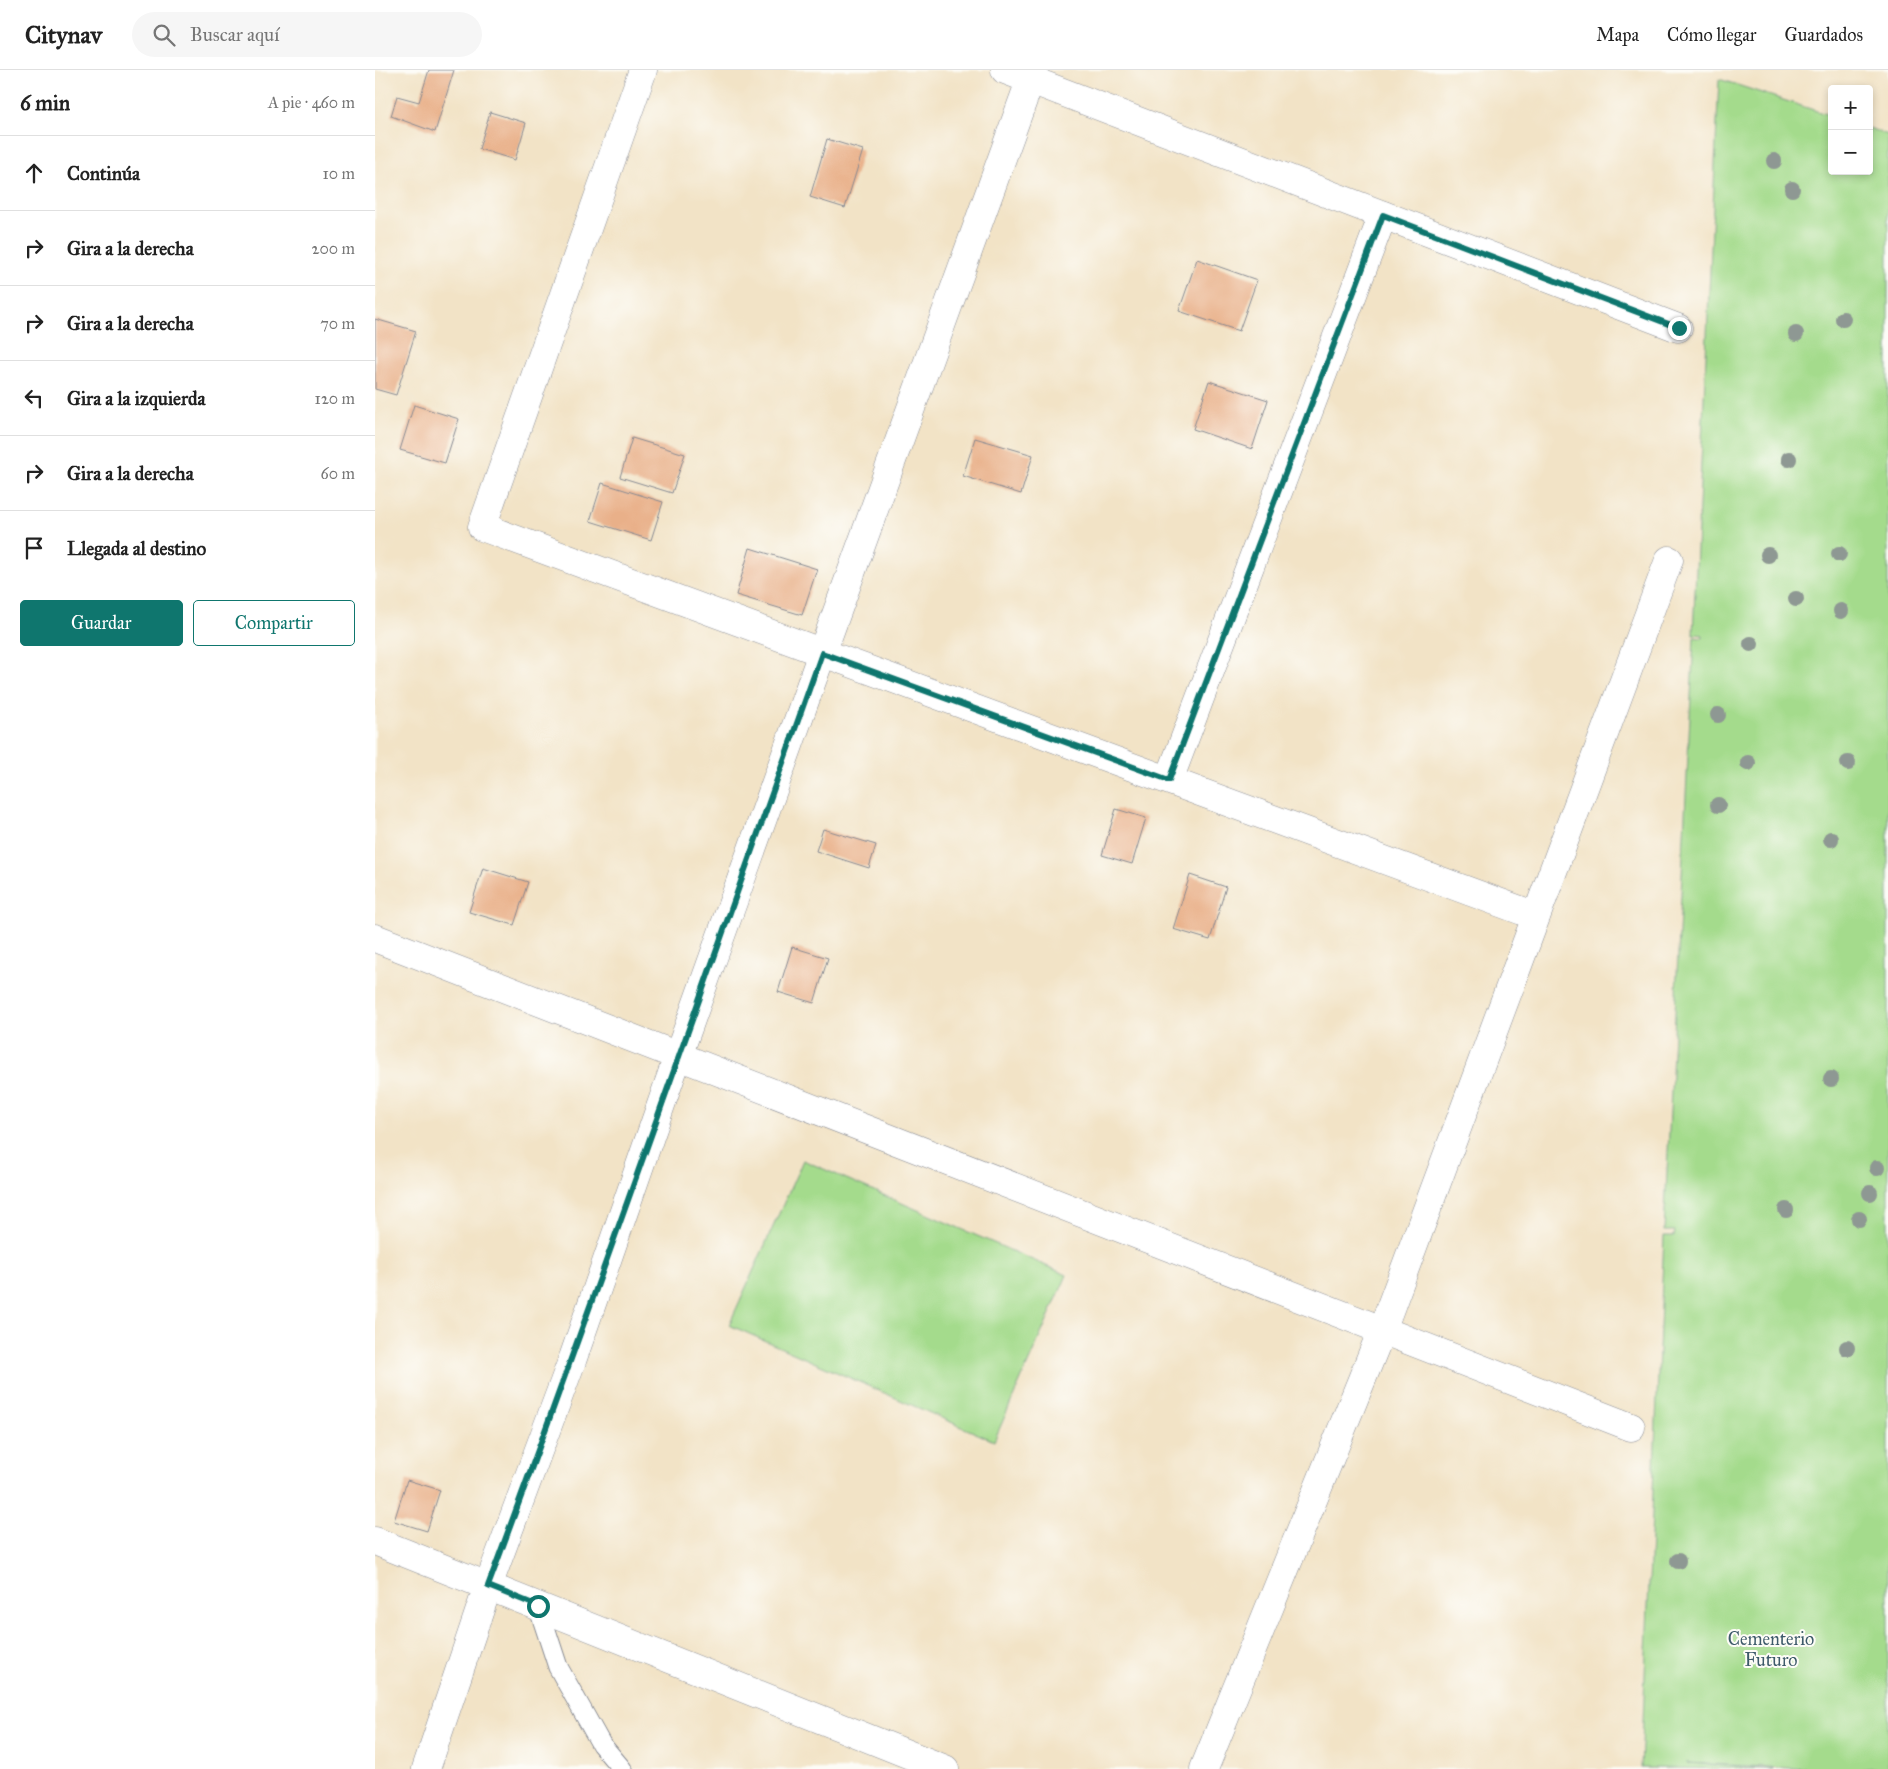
<!DOCTYPE html>
<html lang="es">
<meta charset="utf-8">
<style>
:root{--surface:#fff;--page:#f6f6f6;--text:#222;--muted:#767676;--line:#e0e0e0;--accent:#0f766e}
body{margin:0;font-family:"IM FELL Great Primer",serif;background:var(--page);color:var(--text)}
.controls{position:absolute;right:15px;top:15px;display:grid;overflow:hidden;border-radius:5px;box-shadow:0 2px 8px #0003}
.controls button{width:45px;height:45px;display:grid;place-items:center;padding:0;border:0;border-bottom:1px solid var(--line);background:var(--surface);color:var(--text);font:25px sans-serif}
.stop{position:absolute;width:15px;height:15px;margin:-11px;border:4px solid #0f766e;border-radius:50%;background:#fff}
.stop.end{background:#0f766e;border-color:#fff;box-shadow:0 1px 5px #0008}
.list{margin:0;padding:0;list-style:none}
h2{display:flex;justify-content:space-between;align-items:center;height:65px;margin:0;padding:0 20px;font-size:21px}
h2 small{font-size:16px;font-weight:400;color:var(--muted)}
.list li{display:grid;grid-template-columns:32px 1fr auto;gap:15px;align-items:center;box-sizing:border-box;height:75px;padding:0 20px;border-top:1px solid var(--line)}
.list b{display:block;font-size:19px;white-space:nowrap}
.list em{font-size:16px;font-style:normal;color:var(--muted)}
.actions{display:flex;gap:10px;padding:15px 20px}
.actions a{flex:1;padding:11px 0;border:1px solid var(--accent);border-radius:5px;text-align:center;font-size:18px;color:var(--accent)}
.actions .main{background:var(--accent);color:#fff}
.icon{flex:none;width:28px;height:28px;fill:none;stroke:currentColor;stroke-width:2;stroke-linecap:round;stroke-linejoin:round}
.map{position:relative;flex:none;width:1513px;height:1699px;overflow:hidden}
header{display:flex;align-items:center;gap:30px;box-sizing:border-box;height:70px;padding:0 25px;background:var(--surface);border-bottom:1px solid var(--line)}
header strong{font-size:24px}
nav{display:flex;gap:28px;margin-inline-start:auto;font-size:18px}
.search{width:350px;height:45px;background:var(--page);display:flex;align-items:center;gap:12px;box-sizing:border-box;padding:0 18px;border-radius:28px;color:var(--muted);font-size:19px}
main{display:flex}
aside{flex:1;background:var(--surface)}
.map>svg:first-child{display:block}
.green{fill:#a4db8c;stroke:#608575}
.building{fill:#e9b089}
.lines{fill:none;stroke-linecap:round;stroke-linejoin:round}
.lane-casing{stroke:#868992;stroke-width:21}
.street-casing{stroke:#868992;stroke-width:29}
.lane{stroke:#fff;stroke-width:19}
.street{stroke:#fff;stroke-width:28}
.tree{fill:#8e9893}
.route{stroke:#0f766e;stroke-width:6}
.labels{text-anchor:middle;dominant-baseline:central;stroke-width:4;stroke-linejoin:round;paint-order:stroke}
.park-label{font-size:18px;fill:#3d5a6a;stroke:#fdfcf7}
</style>
<header>
<strong>Citynav</strong>
<div class="search"><svg class="icon" aria-label="search" viewBox="0 0 24 24"><circle cx="10" cy="10" r="6"/><path d="M15 15l6 6"/></svg>Buscar aquí</div>
<nav><a>Mapa</a><a>Cómo llegar</a><a>Guardados</a></nav>
</header>
<main>
<aside>
<h2>6 min<small>A pie · 460 m</small></h2>
<ul class="list">
<li><svg class="icon" aria-label="ahead" viewBox="0 0 24 24"><path d="M12 20V5M6 11l6-6 6 6"/></svg><div><b>Continúa</b></div><em>10 m</em></li>
<li><svg class="icon" aria-label="right" viewBox="0 0 24 24"><path d="M7 20v-9h11M14 6l5 5-5 5"/></svg><div><b>Gira a la derecha</b></div><em>200 m</em></li>
<li><svg class="icon" aria-label="right" viewBox="0 0 24 24"><path d="M7 20v-9h11M14 6l5 5-5 5"/></svg><div><b>Gira a la derecha</b></div><em>70 m</em></li>
<li><svg class="icon" aria-label="left" viewBox="0 0 24 24"><path d="M17 20v-9H6M10 6l-5 5 5 5"/></svg><div><b>Gira a la izquierda</b></div><em>120 m</em></li>
<li><svg class="icon" aria-label="right" viewBox="0 0 24 24"><path d="M7 20v-9h11M14 6l5 5-5 5"/></svg><div><b>Gira a la derecha</b></div><em>60 m</em></li>
<li><svg class="icon" aria-label="arrive" viewBox="0 0 24 24"><path d="M6 21V4h12l-3 4 3 4H6"/></svg><div><b>Llegada al destino</b></div></li>
</ul>
<div class="actions"><a class="main">Guardar</a><a>Compartir</a></div>
</aside>
<div class="map">
<svg width="1513" height="1699" viewBox="0 0 1513 1699">
<rect width="100%" height="100%" fill="#fdfcf7"/>
<filter id="ink" filterUnits="userSpaceOnUse"><feTurbulence type="fractalNoise" baseFrequency=".02" numOctaves="2"/><feDisplacementMap in="SourceGraphic" scale="10" xChannelSelector="R" yChannelSelector="G"/><feConvolveMatrix kernelMatrix="1 2 1 2 8 2 1 2 1" color-interpolation-filters="sRGB"/></filter>
<filter id="wash" filterUnits="userSpaceOnUse"><feTurbulence type="fractalNoise" baseFrequency=".0096" numOctaves="4" result="noise"/><feDisplacementMap in="SourceGraphic" scale="20" xChannelSelector="R" yChannelSelector="G"/><feGaussianBlur stdDeviation="1.12" result="paint"/><feColorMatrix in="noise" values="0 0 0 0 0 0 0 0 0 0 0 0 0 0 0 0 0 1.4 0 .05"/><feComposite in="paint" operator="in"/></filter>
<g filter="url(#wash)">
<rect width="100%" height="100%" fill="#f2e3c6"/>
<g class="green">
<path d="M1344 9 1457 46V101H1494V58L1513 65V1699H1432L1312 1693 1398 1699 1266 1698 1289 1166H1299L1300 1161H1289L1319 567 1328 568V565L1318 564Z"/>
<path d="M428 1090 692 1205 619 1371 354 1255Z"/>
</g>
<g id="blocks">
<g class="building">
<path d="M54 0H79L60 62 16 46 22 26 44 32Z"/>
<path d="M115 42 151 53 140 90 104 79Z"/>
<path d="M452 69 488 80 470 138 435 127Z"/>
<path d="M822 189 882 210 864 261 804 241Z"/>
<path d="M0 249 41 261 21 325 0 319Z"/>
<path d="M834 311 893 330 877 379 818 359Z"/>
<path d="M39 335 84 349 70 393 25 380Z"/>
<path d="M257 368 310 384 297 423 245 407Z"/>
<path d="M600 368 658 385 646 424 588 406Z"/>
<path d="M227 413 288 432 276 470 215 451Z"/>
<path d="M375 478 442 499 427 545 361 525Z"/>
<path d="M741 739 771 748 757 794 727 785Z"/>
<path d="M448 759 501 775 494 798 441 781Z"/>
<path d="M108 798 153 812 139 855 94 842Z"/>
<path d="M815 805 851 817 835 870 798 859Z"/>
<path d="M417 877 453 888 439 933 403 922Z"/>
<path d="M32 1410 65 1420 52 1461 19 1451Z"/>
</g>
</g>
</g>
<g filter="url(#ink)">
<use href="#blocks" fill-opacity="0" stroke="#868992" stroke-width="1"/>
<g class="lines">
<defs>
<path id="lane" d="M163 1536 183 1597 226 1674 247 1699"/>
<g id="street">
<path d="M268 0 107 457 1161 846"/>
<path d="M630 0 1303 258"/>
<path d="M794 710 1008 145"/>
<path d="M0 868 1256 1357"/>
<path d="M0 1471 570 1699"/>
<path d="M51 1699 113 1516 198 1288 303 986 447 583 659 0"/>
<path d="M829 1699 1007 1260 1294 490"/>
</g>
</defs>
<use href="#lane" class="lane-casing"/>
<use href="#street" class="street-casing"/>
<use href="#lane" class="lane"/>
<use href="#street" class="street"/>
</g>
<g class="tree">
<circle cx="1399" cy="91" r="8"/>
<circle cx="1417" cy="119" r="8"/>
<circle cx="1468" cy="249" r="8"/>
<circle cx="1421" cy="264" r="8"/>
<circle cx="1414" cy="389" r="8"/>
<circle cx="1464" cy="484" r="8"/>
<circle cx="1393" cy="485" r="8"/>
<circle cx="1421" cy="529" r="8"/>
<circle cx="1466" cy="541" r="8"/>
<circle cx="1376" cy="574" r="8"/>
<circle cx="1343" cy="645" r="8"/>
<circle cx="1373" cy="693" r="8"/>
<circle cx="1473" cy="693" r="8"/>
<circle cx="1343" cy="735" r="8"/>
<circle cx="1456" cy="769" r="8"/>
<circle cx="1456" cy="1009" r="8"/>
<circle cx="1502" cy="1098" r="8"/>
<circle cx="1495" cy="1123" r="8"/>
<circle cx="1411" cy="1140" r="8"/>
<circle cx="1484" cy="1149" r="8"/>
<circle cx="1472" cy="1278" r="8"/>
<circle cx="1303" cy="1491" r="8"/>
</g>
</g>
<g class="lines" filter="url(#ink)">
<path class="route" d="M163 1536 113 1516C228 1207 336 894 447 583L794 710 1008 145 1304 258"/>
</g>
<g class="labels">
<g class="park-label">
<text x="1396" y="1569">Cementerio<tspan x="1396" dy="21">Futuro</tspan></text>
</g>
</g>
</svg>
<div class="controls">
<button>+</button>
<button>−</button>
</div>
<div class="stop" style="left:163px;top:1536px"></div>
<div class="stop end" style="left:1304px;top:258px"></div>
</div>
</main>
